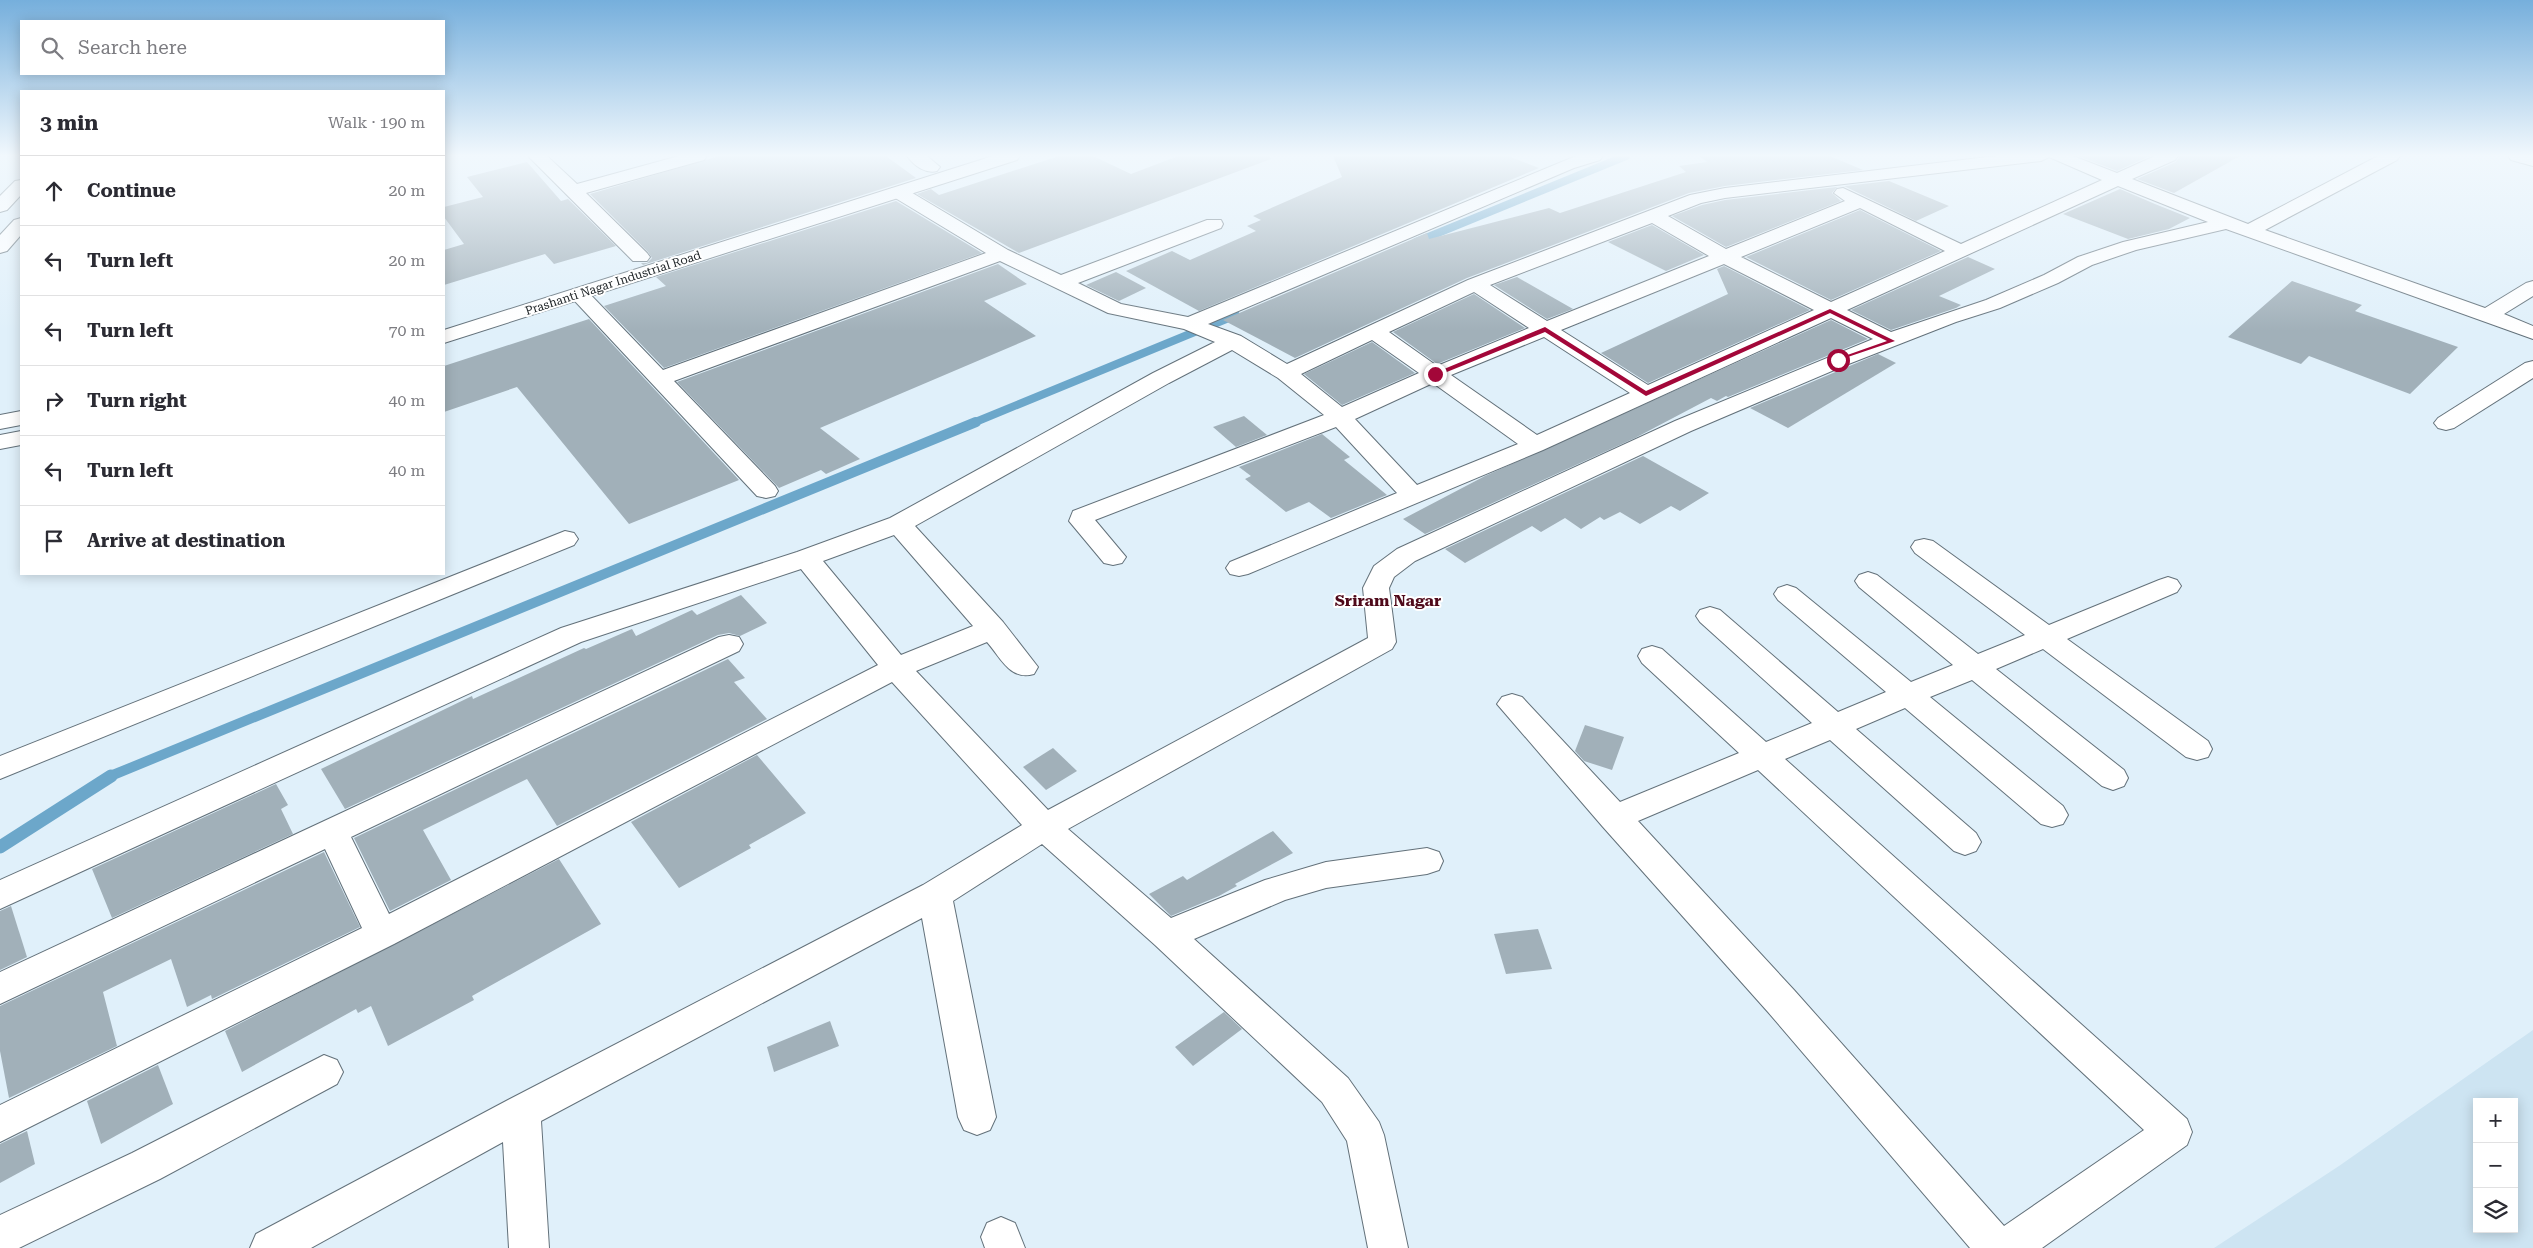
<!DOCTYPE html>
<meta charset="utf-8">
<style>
:root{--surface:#fff;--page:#f7f7f7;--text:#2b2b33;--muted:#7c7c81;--line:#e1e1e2}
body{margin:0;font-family:"Roboto Serif",serif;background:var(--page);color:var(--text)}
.controls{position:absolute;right:15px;bottom:15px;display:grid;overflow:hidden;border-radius:0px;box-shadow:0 2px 12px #0003}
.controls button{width:45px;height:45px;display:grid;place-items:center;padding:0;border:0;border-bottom:1px solid var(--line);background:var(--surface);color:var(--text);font:25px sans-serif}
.stop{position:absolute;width:15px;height:15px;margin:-11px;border:4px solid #a30739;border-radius:50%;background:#fff}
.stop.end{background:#a30739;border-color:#fff;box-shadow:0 1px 5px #0008}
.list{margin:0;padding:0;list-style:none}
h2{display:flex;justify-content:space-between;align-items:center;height:65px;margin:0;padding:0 20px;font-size:21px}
h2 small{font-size:16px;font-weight:400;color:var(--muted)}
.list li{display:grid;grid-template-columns:32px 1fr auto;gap:15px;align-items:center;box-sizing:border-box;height:70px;padding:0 20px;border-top:1px solid var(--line)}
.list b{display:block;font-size:19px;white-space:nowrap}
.list em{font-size:16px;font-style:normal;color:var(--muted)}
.icon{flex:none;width:28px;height:28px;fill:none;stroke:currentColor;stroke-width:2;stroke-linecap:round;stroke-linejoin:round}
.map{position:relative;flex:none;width:2533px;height:1248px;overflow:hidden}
.search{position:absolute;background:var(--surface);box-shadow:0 2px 12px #0003;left:20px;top:20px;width:425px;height:55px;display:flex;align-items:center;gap:12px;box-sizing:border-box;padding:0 18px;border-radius:0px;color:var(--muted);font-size:19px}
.panel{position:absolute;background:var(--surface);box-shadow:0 2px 12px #0003;left:20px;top:90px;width:425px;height:485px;border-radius:0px}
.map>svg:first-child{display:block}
.built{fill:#cde4f2;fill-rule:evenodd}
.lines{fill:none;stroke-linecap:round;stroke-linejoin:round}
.stream-far2{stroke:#6ca7ca;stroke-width:8}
.stream-far1{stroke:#6ca7ca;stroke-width:10}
.stream{stroke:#6ca7ca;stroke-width:13}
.building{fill:#a1b0b9}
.street-casing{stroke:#63717a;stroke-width:2}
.secondary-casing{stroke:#63717a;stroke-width:2}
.primary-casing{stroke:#63717a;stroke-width:2}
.street{fill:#fff;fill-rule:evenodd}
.secondary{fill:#fff;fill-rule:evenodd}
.primary{fill:#fff;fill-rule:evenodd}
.route{fill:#a30739}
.labels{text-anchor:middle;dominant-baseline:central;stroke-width:4;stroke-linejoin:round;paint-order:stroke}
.far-street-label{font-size:12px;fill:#202629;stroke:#fff}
.neighbourhood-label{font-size:16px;font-weight:bold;fill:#4f091a;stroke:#fff}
</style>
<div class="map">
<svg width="2533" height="1248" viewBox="0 0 2533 1248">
<rect width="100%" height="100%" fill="#e0f0fa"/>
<path class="built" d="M2533 1030V1248H2214L2339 1166ZM2477 1102H2514V1229H2477Z"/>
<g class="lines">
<g class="stream-far2">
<path d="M1416 242 1626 156"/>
<path d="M973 423 1236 315"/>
</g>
<path class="stream-far1" d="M108 777 976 422"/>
<path class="stream" d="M0 847 111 776"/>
</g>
<g class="building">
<path d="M719 156H886L916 178 643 265 641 263H647L652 258 648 252 590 194Z"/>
<path d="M1059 156H1093L1131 174 1178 156H1270L1271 159 1019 253 917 194 931 189 939 195Z"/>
<path d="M1333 156H1508L1539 168 1199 311 1126 271 1172 251 1190 260 1256 231 1247 226 1261 220 1253 216 1342 177Z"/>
<path d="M1699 156H1830L1863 170 1725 186 1689 193 1467 278 1295 358 1223 320 1427 233 1429 239 1549 208 1560 213 1686 172 1679 166 1707 162Z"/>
<path d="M2078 156H2150L2117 171Z"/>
<path d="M2180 156H2240L2174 193 2137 179 2176 162Z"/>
<path d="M527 162 561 201 568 199 616 246 554 264 545 254 444 285V250L464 244 444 217V207L483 197 467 177Z"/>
<path d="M1889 181 1949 206 1916 221 1844 186 1837 187 1832 193 1841 201 1726 247 1672 216 1702 205 1725 200Z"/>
<path d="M2120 189 2155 204 2190 218 2169 229 2128 239 2063 214Z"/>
<path d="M896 201 982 253 664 368 604 306 666 286 656 277Z"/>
<path d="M1860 210 1941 251 1831 300 1746 257Z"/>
<path d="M1652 225 1704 255 1666 271 1608 242Z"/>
<path d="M1968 257 1995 269 1939 296 1961 305 1956 308 1891 330 1851 310Z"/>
<path d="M998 264 1027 284 984 301 1036 336 820 428 860 459 826 474 821 470 779 488 677 382Z"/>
<path d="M1724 266 1810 310 1648 383 1601 353 1728 294 1717 269Z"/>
<path d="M1116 272 1146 288 1119 301 1086 285Z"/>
<path d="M1517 277 1573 309 1547 319 1494 285Z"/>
<path d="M2292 281 2362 305 2355 311 2458 347 2410 394 2309 356 2301 364 2228 337Z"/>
<path d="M1474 294 1525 328 1437 364 1393 332Z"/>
<path d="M589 319 739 480 629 524 517 387 444 412V366Z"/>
<path d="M1831 320 1868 339 1728 397 1726 396 1717 401 1711 398 1635 438 1425 534 1403 519 1485 476Z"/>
<path d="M1372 342 1415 373 1342 405 1304 374Z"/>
<path d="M1878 354 1896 363 1788 428 1750 408Z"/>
<path d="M1244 416 1267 435 1236 447 1213 427Z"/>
<path d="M1322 434 1350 457 1344 460 1387 495 1331 518 1309 502 1286 512 1245 479 1251 476 1239 467Z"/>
<path d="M1643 456 1709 493 1680 511 1671 506 1640 524 1620 512 1604 520 1600 517 1581 529 1565 518 1541 532 1532 526 1465 563 1445 549Z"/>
<path d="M741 595 767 623 740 636 729 633 718 635 345 809 321 769 472 696 473 699 584 648 586 649 632 629 636 636 692 610 697 615Z"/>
<path d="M728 659 745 678 734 682 767 719 557 826 527 779 423 830 451 880 390 911 354 838Z"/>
<path d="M1585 725 1624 737 1612 770 1584 761 1575 751Z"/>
<path d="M1053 748 1077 771 1046 790 1023 767Z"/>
<path d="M757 755 806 813 749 845 751 848 679 888 631 822Z"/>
<path d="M276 784 288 805 281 809 293 834 112 918 92 869Z"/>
<path d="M1273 831 1293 853 1235 884 1237 886 1219 896 1171 916 1149 894 1183 876 1187 880Z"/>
<path d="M324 852 360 927 212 999 211 995 187 1007 171 959 103 992 117 1046 9 1098 0 1051V1006Z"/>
<path d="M559 859 601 924 472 996 474 1000 388 1046 371 1006 358 1013 356 1009 242 1072 225 1031Z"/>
<path d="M11 906 27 957 0 970V911Z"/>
<path d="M1538 929 1552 969 1506 974 1494 934Z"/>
<path d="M1224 1012 1242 1029 1193 1066 1175 1047Z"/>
<path d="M830 1021 839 1046 774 1072 767 1047Z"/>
<path d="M158 1065 173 1104 101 1144 87 1101Z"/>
<path d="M27 1131 35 1164 0 1183V1144Z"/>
</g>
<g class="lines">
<defs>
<g id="street">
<path d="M528 156H547L577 184 679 156H707L704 160 586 193 647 253 650 257 647 261H633Z"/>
<path d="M907 156H927L940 167 937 171C926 174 914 166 907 156Z"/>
<path d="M1576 156H1603L1600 160 1574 168 1208 324 1241 336 1287 364 1468 280 1690 195 1725 188 1996 156H2073L2117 173 2155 156H2178L2175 160 2132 179 2248 224 2378 156H2400L2397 160 2265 230 2485 308 2526 283 2533 281V296L2504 314 2533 326V339L2226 229 2136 250 2092 265 2058 283 2000 308 1956 322 1846 365 1691 431 1415 561 1394 577 1389 588 1396 642 1392 649 1068 829 1171 918 1265 880 1326 862 1427 848 1439 852 1443 861 1439 870 1427 874 1326 888 1285 900 1194 939 1348 1078 1379 1122 1384 1135 1408 1248H1368L1347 1141 1322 1102 1155 945 1042 844 953 901 996 1117 990 1130 977 1135 964 1130 958 1117 922 918 541 1121 549 1248H509L503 1142 311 1248H250L256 1234 508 1100 923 885 1022 825 892 682 394 944 0 1142V1105L362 928 325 849 0 1004V972L719 637 729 635 739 637 743 644 739 651 351 837 389 914 878 665 801 569 581 642 0 909V880L561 628 797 552 890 518 1153 373 1215 342 1184 329 1108 313 1000 261 674 381 775 486 778 491 775 496 766 498 757 496 572 298 569 294 572 290 579 288 586 290 663 370 986 253 892 196 889 192 892 188H904L1008 250 1061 275 1207 220H1221L1223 224 1221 228 1078 283 1121 304 1188 317ZM2049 157 2102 180 1961 244 1843 188 1837 189 1834 193 1845 201 1726 249 1668 216 1701 203 1725 198 2041 161ZM2118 186 2208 222 2123 242 2078 257 2044 275 1986 300 1891 332 1847 310ZM1860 208 1945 251 1831 302 1741 257ZM1652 223 1709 256 1547 321 1490 285ZM1724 264 1814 310 1648 385 1561 330ZM1474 292 1529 328 1437 366 1389 332ZM1831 318 1873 339 1675 421 1397 549 1374 566 1363 588 1368 638 1048 810 916 671 987 642C1001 658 1010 681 1034 674L1038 667 1003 622 915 526 1169 383 1232 350 1278 378 1324 415 1073 511 1069 521 1104 563 1113 565 1122 563 1126 557 1095 520 1336 427 1397 493 1230 562 1226 568 1230 574 1239 576 1248 574 1543 450ZM1544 337 1630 393 1537 435 1451 375ZM1372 340 1419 373 1342 407 1301 374ZM1433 383 1518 444 1417 485 1355 419ZM894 535 973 626 901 655 823 561Z"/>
<path d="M2508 156H2533V166L2511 160Z"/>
<path d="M2533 361V378L2454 428 2446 430 2438 428 2434 423 2438 418 2525 363Z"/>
<path d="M565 531 574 533 578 539 574 545 0 779V756Z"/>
<path d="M1924 539 1933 541 2049 625 2159 580 2168 577 2177 580 2181 586 2177 592 2067 639 2208 741 2212 749 2208 757 2197 760 2186 757 2043 649 1996 669 2124 770 2128 778 2124 786 2113 790 2102 786 1972 680 1930 697 2063 806 2068 815 2063 824 2052 827 2041 824 1905 708 1856 729 1976 833 1981 842 1976 851 1965 855 1954 851 1830 740 1785 759 2187 1119 2192 1132 2187 1145 2042 1248H1970L1768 1012 1603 827 1497 704 1502 697 1512 694 1522 697 1620 802 1739 753 1642 663 1638 656 1642 649 1652 646 1662 649 1766 742 1812 723 1700 622 1696 616 1700 610 1710 607 1720 610 1838 712 1886 692 1778 600 1774 594 1778 588 1787 585 1796 588 1911 682 1953 665 1859 587 1855 581 1859 575 1868 572 1877 575 1978 654 2025 635 1915 553 1911 547 1915 541ZM1758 770 2144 1130 2004 1226 1794 990 1638 821Z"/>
<path d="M324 1055 337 1060 343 1072 337 1084 160 1179 19 1248H0V1215L132 1153Z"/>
<path d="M1001 1217 1015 1223 1025 1248H985L981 1237 987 1223Z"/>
</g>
<g id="secondary">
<path d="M993 156H1020L1017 160 444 343V330Z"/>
<path d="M21 411V425L0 429V415Z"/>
<path d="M21 431V445L0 449V435Z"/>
</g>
<g id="primary">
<path d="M21 180V195L7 210 0 212V196L15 181Z"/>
<path d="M21 218V235L7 251 0 253V235L14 220Z"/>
</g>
</defs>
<use href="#street" class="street-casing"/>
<use href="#secondary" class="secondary-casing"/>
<use href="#primary" class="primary-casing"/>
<use href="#street" class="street"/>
<use href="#secondary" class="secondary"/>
<use href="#primary" class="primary"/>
</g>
<linearGradient id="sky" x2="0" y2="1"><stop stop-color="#76afdc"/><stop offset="0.47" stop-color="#f1f8fd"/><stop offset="1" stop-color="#f1f8fd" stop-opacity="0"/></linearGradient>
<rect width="2533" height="331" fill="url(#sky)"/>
<path class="route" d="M1830 309 1895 341 1836 361V359L1887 341 1830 313 1646 396 1545 332 1437 376 1432 374 1545 327 1646 391Z"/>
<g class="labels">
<g class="far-street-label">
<text transform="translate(613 283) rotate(-18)">Prashanti Nagar Industrial Road</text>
</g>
<g class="neighbourhood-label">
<text x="1388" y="600">Sriram Nagar</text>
</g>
</g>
</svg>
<div class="controls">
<button>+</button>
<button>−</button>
<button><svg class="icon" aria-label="layers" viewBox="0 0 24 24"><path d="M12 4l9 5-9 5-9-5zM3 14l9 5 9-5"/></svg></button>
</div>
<div class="stop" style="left:1838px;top:360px"></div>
<div class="stop end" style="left:1435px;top:374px"></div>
<div class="search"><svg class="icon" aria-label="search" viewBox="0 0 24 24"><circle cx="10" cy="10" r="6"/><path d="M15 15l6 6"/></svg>Search here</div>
<section class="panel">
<h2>3 min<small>Walk · 190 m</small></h2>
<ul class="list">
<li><svg class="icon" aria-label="ahead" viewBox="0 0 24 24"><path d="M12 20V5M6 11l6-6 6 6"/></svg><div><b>Continue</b></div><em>20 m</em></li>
<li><svg class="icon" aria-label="left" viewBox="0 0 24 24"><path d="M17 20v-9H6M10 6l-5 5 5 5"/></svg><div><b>Turn left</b></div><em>20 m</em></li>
<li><svg class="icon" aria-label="left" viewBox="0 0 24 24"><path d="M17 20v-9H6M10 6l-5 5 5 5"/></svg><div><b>Turn left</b></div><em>70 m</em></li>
<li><svg class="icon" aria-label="right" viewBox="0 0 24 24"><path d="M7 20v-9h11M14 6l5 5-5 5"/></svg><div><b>Turn right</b></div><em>40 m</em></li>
<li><svg class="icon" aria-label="left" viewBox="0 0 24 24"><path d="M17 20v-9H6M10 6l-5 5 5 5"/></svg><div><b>Turn left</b></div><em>40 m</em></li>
<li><svg class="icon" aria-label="arrive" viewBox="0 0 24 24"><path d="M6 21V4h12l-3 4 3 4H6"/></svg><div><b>Arrive at destination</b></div></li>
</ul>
</section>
</div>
